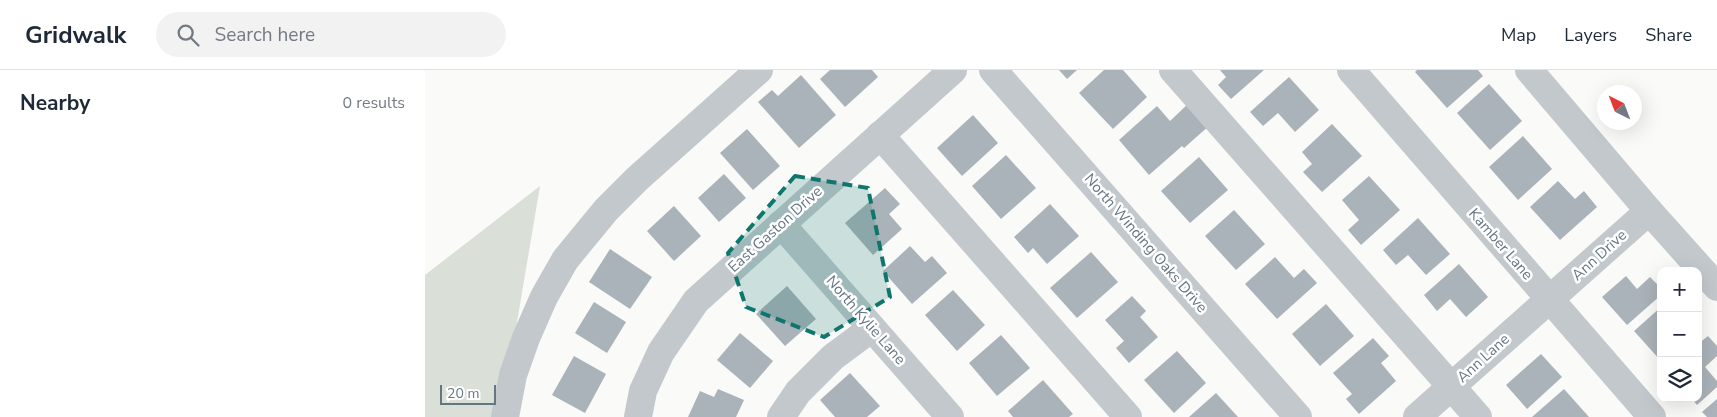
<!DOCTYPE html>
<html lang="en">
<head>
<meta charset="utf-8">
<style>
	:root { --surface:#fff; --page:#f2f2f3; --text:#1f2937; --muted:#747a83; --line:#e0e1e3 }
	body { margin:0; font-family:"Nunito Sans",sans-serif; background:var(--page); color:var(--text) }
	.controls { position:absolute; right:15px; bottom:15px; display:grid; overflow:hidden; border-radius:10px; box-shadow:0 5px 20px #0002 }
	.controls button { width:45px; height:45px; display:grid; place-items:center; padding:0; border:0; border-bottom:1px solid var(--line); background:var(--surface); color:var(--text); font:25px sans-serif }
	.compass { position:absolute; left:1172px; top:15px; width:45px; height:45px; border-radius:50%; background:var(--surface); box-shadow:0 5px 20px #0002; rotate:318deg }
	.scale { position:absolute; left:15px; bottom:12px; width:56px; box-sizing:border-box; padding-left:5px; border:2px solid #657683; border-top:0; font-size:14px; line-height:18px; white-space:nowrap; color:#657683; -webkit-text-stroke:4px #fff; paint-order:stroke }
	.list { margin:0; padding:0; list-style:none }
	h2 { display:flex; justify-content:space-between; align-items:center; height:65px; margin:0; padding:0 20px; font-size:21px }
	h2 small { font-size:16px; font-weight:400; color:var(--muted) }
	.icon { flex:none; width:28px; height:28px; fill:none; stroke:currentColor; stroke-width:2; stroke-linecap:round; stroke-linejoin:round }
	.map { position:relative; flex:none; width:1292px; height:347px; overflow:hidden }
	header { display:flex; align-items:center; gap:30px; box-sizing:border-box; height:70px; padding:0 25px; background:var(--surface); border-bottom:1px solid var(--line) }
	header strong { font-size:24px }
	nav { display:flex; gap:28px; margin-inline-start:auto; font-size:18px }
	.search { width:350px; height:45px; background:var(--page); display:flex; align-items:center; gap:12px; box-sizing:border-box; padding:0 18px; border-radius:28px; color:var(--muted); font-size:19px }
	main { display:flex }
	aside { flex:1; background:var(--surface) }
	.map>svg:first-child { display:block }
	.green { fill:#dadfd7 }
	.building { fill:#aab3b9 }
	.lines { fill:none; stroke-linecap:round; stroke-linejoin:round }
	.minor { stroke:#c3c8cc; stroke-width:28 }
	.marked { fill:#0f766e; fill-opacity:0.2; stroke:#0f766e; stroke-width:4; stroke-dasharray:10 6; stroke-linejoin:round }
	.labels { text-anchor:middle; stroke-width:5; stroke-linejoin:round; paint-order:stroke }
	.street-label { font-size:15px; fill:#657683; stroke:#fff }
</style>
</head>
<body>
<header>
<strong>Gridwalk</strong>
<div class="search"><svg class="icon" aria-label="search" viewBox="0 0 24 24"><circle cx="10" cy="10" r="6"/><path d="M15 15l6 6"/></svg>Search here</div>
<nav><a>Map</a><a>Layers</a><a>Share</a></nav>
</header>
<main>
<aside>
<h2>Nearby<small>0 results</small></h2>
<ul class="list">
</ul>
</aside>
<div class="map">
<svg width="1292" height="347" viewBox="0 0 1292 347">
	<rect width="100%" height="100%" fill="#fafaf8"/>
	<!-- green -->
	<path class="green" d="M115 116 76 347H0V205Z"/>
	<!-- building -->
	<g class="building">
		<path d="M405 0H447L453 7 420 37 395 9Z"/>
		<path d="M634 0H652L642 9Z"/>
		<path d="M679 0H698L722 27 688 59 654 23Z"/>
		<path d="M795 0H839L806 29 793 15 801 7Z"/>
		<path d="M992 0H1053L1058 6 1022 38 990 2Z"/>
		<path d="M376 5 411 45 374 78 333 32 347 20 353 26Z"/>
		<path d="M864 7 894 40 870 62 853 43 838 56 825 42Z"/>
		<path d="M1064 14 1097 51 1065 80 1032 43Z"/>
		<path d="M765 32 785 55 759 78 757 76 724 105 694 70 732 36 745 51Z"/>
		<path d="M548 45 573 73 537 106 512 78Z"/>
		<path d="M907 54 937 86 897 122 878 102 887 94 877 82Z"/>
		<path d="M322 59 355 96 328 120 295 83Z"/>
		<path d="M1098 66 1127 99 1093 130 1064 97Z"/>
		<path d="M581 85 611 118 576 149 547 116Z"/>
		<path d="M774 87 803 120 765 153 736 121Z"/>
		<path d="M299 104 321 128 294 152 273 128Z"/>
		<path d="M944 106 975 140 936 175 923 160 934 150 917 130Z"/>
		<path d="M1133 111 1150 129 1159 121 1172 137 1135 170 1105 137Z"/>
		<path d="M460 118 475 134 464 144 477 159 448 185 420 153Z"/>
		<path d="M625 134 654 166 622 194 608 178 603 183 589 167Z"/>
		<path d="M249 136 276 166 249 191 222 161Z"/>
		<path d="M809 140 840 174 811 200 780 166Z"/>
		<path d="M993 148 1025 184 1001 205 983 185 971 195 958 180Z"/>
		<path d="M485 176 500 192 507 186 522 203 487 234 458 201Z"/>
		<path d="M185 179 227 207 205 239 164 212Z"/>
		<path d="M666 182 693 212 652 248 625 218Z"/>
		<path d="M850 187 869 208 879 199 892 213 852 249 820 214Z"/>
		<path d="M1034 194 1063 227 1041 247 1025 229 1012 241 999 225Z"/>
		<path d="M1201 206 1212 219 1225 207 1236 218V225L1202 255 1177 227Z"/>
		<path d="M362 216 391 249 360 276 331 244Z"/>
		<path d="M528 220 560 255 532 281 500 245Z"/>
		<path d="M707 226 721 241 715 247 733 267 704 293 691 278 699 271 680 250Z"/>
		<path d="M169 232 201 252 182 283 150 263Z"/>
		<path d="M901 234 929 266 895 296 867 264Z"/>
		<path d="M1236 237V291L1209 261Z"/>
		<path d="M315 263 348 291 325 318 292 290Z"/>
		<path d="M576 265 605 298 572 326 544 293Z"/>
		<path d="M1283 266 1292 276V286L1280 297 1292 311V317L1272 335 1266 328H1273V274Z"/>
		<path d="M948 268 964 286 956 293 971 311 934 344 921 329 927 324 908 303Z"/>
		<path d="M752 281 781 313 749 343 719 310Z"/>
		<path d="M1116 284 1137 307 1102 339 1081 315Z"/>
		<path d="M149 286 181 304 160 343 127 325Z"/>
		<path d="M425 303 455 336 442 347H410L395 330Z"/>
		<path d="M618 310 648 344 644 347H588L583 341Z"/>
		<path d="M293 319 319 330 311 347H263L275 321 289 327Z"/>
		<path d="M1139 319 1164 347H1107Z"/>
		<path d="M791 323 813 347H764Z"/>
		<path d="M1292 329V347H1282L1277 342Z"/>
	</g>
	<g class="lines">
		<!-- minor -->
		<g class="minor">
			<path d="M568 0 873 347"/>
			<path d="M748 0 1053 347"/>
			<path d="M926 0 1227 347"/>
			<path d="M1104 0 1224 141 1292 217"/>
			<path d="M455 65 703 347"/>
			<path d="M356 154 525 347"/>
			<path d="M80 347 88 305 101 268 119 227 140 190 181 140 212 109 334 0"/>
			<path d="M213 347 218 321 236 282 271 231 528 0"/>
			<path d="M356 347 373 322 408 287 447 258"/>
			<path d="M992 347 1224 141"/>
		</g>
	</g>
	<!-- marked area -->
	<path class="marked" d="M370 106 443 118 465 227 399 267 321 237 303 183Z"/>
	<g class="labels">
		<!-- street labels -->
		<g class="street-label">
			<text transform="translate(350 159) rotate(-42)" y="5">East Gaston Drive</text>
			<text transform="translate(721 173) rotate(49)" y="5">North Winding Oaks Drive</text>
			<text transform="translate(1076 174) rotate(49)" y="5">Kamber Lane</text>
			<text transform="translate(1174 185) rotate(-42)" y="5">Ann Drive</text>
			<text transform="translate(441 250) rotate(49)" y="5">North Kylie Lane</text>
			<text transform="translate(1058 288) rotate(-42)" y="5">Ann Lane</text>
		</g>
	</g>
</svg>
<div class="controls">
<button>+</button>
<button>−</button>
<button><svg class="icon" aria-label="layers" viewBox="0 0 24 24"><path d="M12 4l9 5-9 5-9-5zM3 14l9 5 9-5"/></svg></button>
</div>
<svg class="compass" viewBox="-18 -18 36 36"><path d="M0-13l5 13h-10z" fill="#e53935"/><path d="M0 13l5-13h-10z" fill="#747a83"/></svg>
<div class="scale">20 m</div>
</div>
</main>
</body>
</html>
